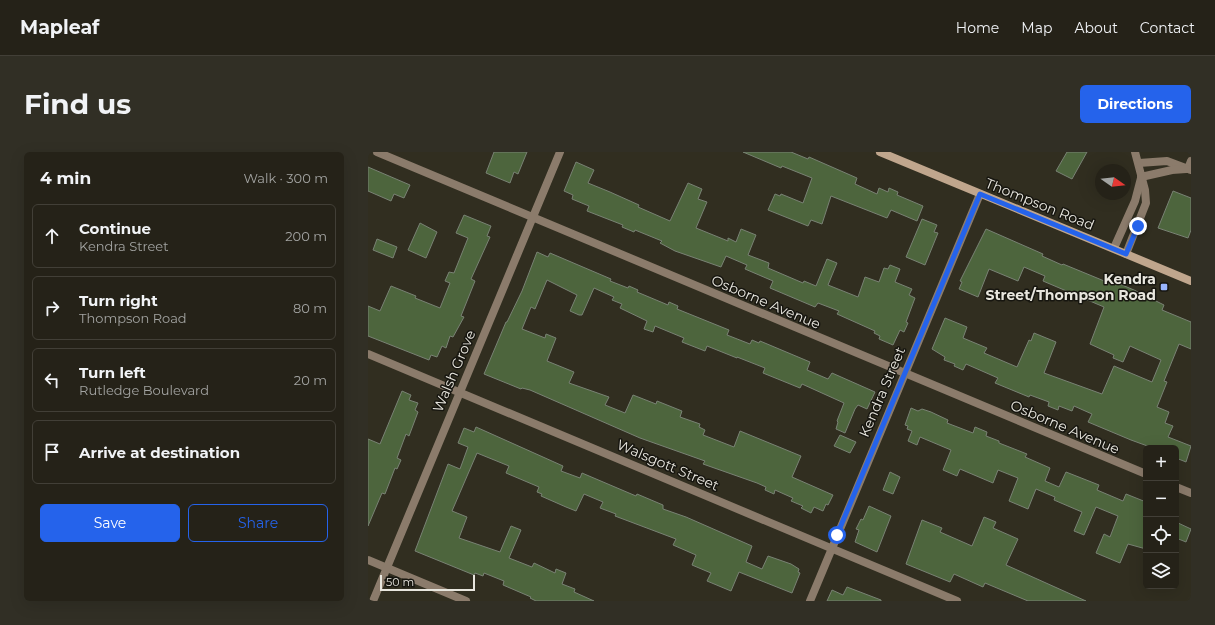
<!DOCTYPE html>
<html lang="en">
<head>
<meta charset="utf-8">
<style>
	:root { --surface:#252218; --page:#312f25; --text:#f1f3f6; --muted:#a3a4a2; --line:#423f37; --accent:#2563eb }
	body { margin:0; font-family:Montserrat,sans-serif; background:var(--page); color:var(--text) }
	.controls { position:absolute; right:12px; bottom:12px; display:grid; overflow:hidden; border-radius:6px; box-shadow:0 4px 16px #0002 }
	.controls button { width:36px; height:36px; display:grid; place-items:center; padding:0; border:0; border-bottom:1px solid var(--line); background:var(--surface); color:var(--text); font:20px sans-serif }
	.compass { position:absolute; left:727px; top:12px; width:36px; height:36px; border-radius:50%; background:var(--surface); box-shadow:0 4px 16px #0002; rotate:104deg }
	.scale { position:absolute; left:12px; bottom:10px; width:95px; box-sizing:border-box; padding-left:4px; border:2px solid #e8e6de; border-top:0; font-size:11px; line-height:14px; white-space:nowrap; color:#e8e6de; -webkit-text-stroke:3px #171610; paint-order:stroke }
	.stop { position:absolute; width:12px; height:12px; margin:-9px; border:3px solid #2563eb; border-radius:50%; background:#fff }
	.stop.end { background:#2563eb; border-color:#fff; box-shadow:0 1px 4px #0008 }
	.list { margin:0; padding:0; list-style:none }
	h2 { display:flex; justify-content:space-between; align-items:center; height:52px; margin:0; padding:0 16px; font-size:17px }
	h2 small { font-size:13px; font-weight:400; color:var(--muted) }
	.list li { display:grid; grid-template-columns:26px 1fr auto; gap:12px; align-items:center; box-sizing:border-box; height:64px; margin:0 8px 8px; padding:0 8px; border:1px solid var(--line); border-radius:6px }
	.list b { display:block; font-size:15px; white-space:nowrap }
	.list p { margin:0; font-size:13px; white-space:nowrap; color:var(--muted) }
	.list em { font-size:13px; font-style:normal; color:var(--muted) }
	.actions { display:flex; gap:8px; padding:12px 16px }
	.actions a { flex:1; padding:9px 0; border:1px solid var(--accent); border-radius:6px; text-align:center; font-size:14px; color:var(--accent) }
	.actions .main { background:var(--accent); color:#fff }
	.icon { flex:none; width:22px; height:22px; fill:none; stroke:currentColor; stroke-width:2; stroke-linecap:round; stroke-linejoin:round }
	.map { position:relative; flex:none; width:823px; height:449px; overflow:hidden; border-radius:6px }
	header { display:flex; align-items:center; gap:24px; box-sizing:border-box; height:56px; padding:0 20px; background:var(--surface); border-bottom:1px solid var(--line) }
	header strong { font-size:19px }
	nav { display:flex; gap:22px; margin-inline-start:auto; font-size:14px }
	.intro { display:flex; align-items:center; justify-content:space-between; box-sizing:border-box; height:96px; padding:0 24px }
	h1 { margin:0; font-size:28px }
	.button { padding:10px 18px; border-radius:6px; background:var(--accent); color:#fff; font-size:14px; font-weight:700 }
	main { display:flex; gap:24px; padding:0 24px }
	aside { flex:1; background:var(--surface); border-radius:6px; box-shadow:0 4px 16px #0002 }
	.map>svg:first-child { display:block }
	.building { fill:#4d653d; stroke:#798274 }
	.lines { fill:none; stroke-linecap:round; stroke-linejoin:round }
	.street { stroke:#8b7b6b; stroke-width:8 }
	.secondary { stroke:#c0a68d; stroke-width:8 }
	.route { stroke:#2563eb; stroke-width:5 }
	.poi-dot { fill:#99b5fd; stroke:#171610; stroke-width:1.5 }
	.labels { text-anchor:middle; stroke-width:3; stroke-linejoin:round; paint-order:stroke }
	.street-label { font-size:14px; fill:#e8e6de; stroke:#171610 }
	.poi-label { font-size:14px; font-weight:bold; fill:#e8e6de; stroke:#171610; text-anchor:end }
</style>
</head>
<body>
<header>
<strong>Mapleaf</strong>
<nav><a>Home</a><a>Map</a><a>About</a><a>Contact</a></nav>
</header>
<div class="intro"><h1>Find us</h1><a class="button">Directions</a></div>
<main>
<aside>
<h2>4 min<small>Walk · 300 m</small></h2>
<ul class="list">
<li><svg class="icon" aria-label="ahead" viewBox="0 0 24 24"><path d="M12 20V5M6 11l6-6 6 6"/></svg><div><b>Continue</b><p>Kendra Street</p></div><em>200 m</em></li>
<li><svg class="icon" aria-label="right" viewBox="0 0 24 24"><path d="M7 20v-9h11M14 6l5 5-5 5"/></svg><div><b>Turn right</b><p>Thompson Road</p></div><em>80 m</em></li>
<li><svg class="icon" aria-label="left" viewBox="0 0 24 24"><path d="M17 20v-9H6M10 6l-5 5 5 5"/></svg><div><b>Turn left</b><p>Rutledge Boulevard</p></div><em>20 m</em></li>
<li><svg class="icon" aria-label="arrive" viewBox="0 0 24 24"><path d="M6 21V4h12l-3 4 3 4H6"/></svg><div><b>Arrive at destination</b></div></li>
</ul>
<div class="actions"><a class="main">Save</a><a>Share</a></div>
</aside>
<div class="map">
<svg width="823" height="449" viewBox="0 0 823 449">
	<rect width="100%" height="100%" fill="#312e20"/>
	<!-- building -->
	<g class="building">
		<path d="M126 0H159L150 22 146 20 142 31 118 21Z"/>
		<path d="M375 0H423L440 7 441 5 489 26 487 32 509 42 511 36 520 40 521 36 530 40 529 43 555 54 549 69 523 58 519 66 463 44 454 72 443 68 440 74 400 58 407 42 412 44 413 42 435 51 444 26 414 14 413 16Z"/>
		<path d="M699 0H719L704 27 688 19Z"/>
		<path d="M208 10 226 18 220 31 242 40 271 53 270 55 302 69 320 31 334 37 330 47 339 50 328 76 360 89V86L368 90 373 77 388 83 380 103 401 111 400 116 435 131 436 129 448 134 459 107 469 111 460 133 490 145 497 125 511 130 516 116 520 117 522 113 532 117 527 130 544 137 541 143 547 146 538 170 540 171 536 180 532 178 525 193 511 187 512 184 506 181 507 179 469 162 471 159 450 151 447 155 402 136 405 129 377 117 379 113 358 104 353 115 307 99 292 91 294 89 267 78 266 80 254 75 255 73 219 59 221 54 204 47 205 43 196 39Z"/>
		<path d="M0 15 42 33 36 46 26 42 23 49 0 39Z"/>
		<path d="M805 39 823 46V78L820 86 790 76Z"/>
		<path d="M96 63 123 74 119 84 122 85 103 127 107 129 93 164 96 165 85 185 82 184 78 196 74 194 69 205 63 203 61 208 0 184V154L12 159 23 134 48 144 47 146 72 156 82 131 77 129 81 120 86 121 100 86 88 81Z"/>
		<path d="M554 67 569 73 566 80 570 81 557 113 538 105Z"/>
		<path d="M52 71 69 80 58 106 40 98Z"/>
		<path d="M618 77 675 102 674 104 694 113 695 112 746 133 747 130 766 138 796 153 794 158 823 170V197L811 192 796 229 799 230 789 255 801 260 797 271 805 274 800 285 823 294 818 310 808 306V296H785L763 288 720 270 724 262 706 254 704 259 691 254 690 258 680 254 681 250 662 243 661 245 627 231 630 226 598 212 595 218 586 214 587 212 576 208 577 205 564 197 577 166 599 175 595 186 619 196 616 201 649 215 661 188 663 189 666 181 688 190 676 221 734 242 746 214 784 230 793 208 762 194 755 210 745 206 746 203 722 192 736 155 675 129 677 124 656 115 650 129 621 117 610 145 591 137 594 130 592 129Z"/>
		<path d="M9 87 29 95 25 106 5 98Z"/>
		<path d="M169 100 180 105 182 101 243 127 242 129 260 136 261 134 270 138 269 140 300 153 301 150 310 154 309 157 361 178 359 183 382 192 384 188 391 191 392 189 442 210 439 218 460 227 464 221 507 240 499 257 490 253 487 257 477 281 468 277 470 270 469 269 476 251 434 232 432 236 395 221 397 216 369 205V206L339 194 337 199 314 190 316 186 287 174 285 180 276 177 279 169 252 156 254 152 244 148 246 145 226 136 214 163H211L202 159 209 143 179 128 167 157 163 155 154 177 177 186 178 182 188 186 179 209 206 220 201 231 241 245 237 253 257 261 265 243 288 252 289 249 314 259 312 265 332 272 331 275 337 278 335 283 366 295 372 279 433 304 424 325 465 343 460 353 458 352 455 359 446 355 443 361 433 356 435 354 423 349 425 346 407 338 406 342 397 338 398 335 389 331 335 312 337 309 272 286 162 238 154 236 153 237 116 222 138 170H139L154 139Z"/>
		<path d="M34 239 43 243 41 248 50 251 47 258 50 260 41 284 38 282 29 306 33 308 29 317 27 316 17 342 14 341 0 374V287L12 292Z"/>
		<path d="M543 256 550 259 554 257 563 260 580 268 579 271 605 281 607 275 619 280 618 284 631 289V291L659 302 657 305 682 316 677 329 691 335 698 320 731 333 729 338 755 349 758 342 778 350V397L760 392 752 411 728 401 736 382 742 385 750 364 728 355 716 383 706 379 714 360 686 348 687 345 668 337 660 357 641 349 650 326 630 318 625 331 592 317 589 324 575 318 583 298 552 285 549 293 540 289 544 279 539 277 540 274 537 273Z"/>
		<path d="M108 275 195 314 193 319 212 326 214 321 268 344 269 342 295 353V357L318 365 384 394 378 410 394 417 400 404 423 412 431 417 430 420 432 421 424 441 371 420 363 439 339 429 343 421 324 413 328 403 305 393 308 387 247 364 248 362 232 356 235 350 216 342 208 359 198 355 173 344 174 342 169 340 171 335 138 321 141 314 109 301 84 359 99 365 91 386 132 400 143 374 153 378 141 406 164 415 166 411 187 421 188 417 198 421 194 432 207 437 206 440 226 449H168L162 446 163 445 135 433 136 429 116 421 115 424 107 421 106 423 47 399 80 312 92 317 100 295 90 291 96 276 106 280Z"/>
		<path d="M472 283 488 290 482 301 466 294Z"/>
		<path d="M522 320 532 325 525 342 515 338Z"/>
		<path d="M501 354 523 364 509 400 487 390 491 378 488 377 493 367 495 368Z"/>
		<path d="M616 365 628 370 625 376 650 387 638 413 718 449H660L617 431 615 435 586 422 582 430 538 412 554 368 574 376 572 380 604 394Z"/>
		<path d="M808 370 823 377 818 390 808 386Z"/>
		<path d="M479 435 513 448V449H459L464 438 475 443Z"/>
	</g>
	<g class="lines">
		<!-- street -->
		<g class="street">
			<path d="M9 0 778 322"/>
			<path d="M771 11 799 9 823 18"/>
			<path d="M820 17 823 9"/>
			<path d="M773 25 804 18 818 17"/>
			<path d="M746 96 767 49 773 26"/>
			<path d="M758 102 778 51 777 38 767 0"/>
			<path d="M0 202 589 449"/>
			<path d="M808 335 823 341"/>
			<path d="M0 408 98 449"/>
			<path d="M5 449 192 0"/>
			<path d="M442 449 612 42"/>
		</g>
		<!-- secondary -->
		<path class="secondary" d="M512 0 823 129"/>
	</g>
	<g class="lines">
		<!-- route -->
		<path class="route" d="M469 383 612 42 758 102 770 74"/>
	</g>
	<!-- markers -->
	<rect class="poi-dot" x="792" y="131" width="8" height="8" rx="2"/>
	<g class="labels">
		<!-- street labels -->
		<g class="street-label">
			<text transform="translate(672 52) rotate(22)" y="5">Thompson Road</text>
			<text transform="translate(398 150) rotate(23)" y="5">Osborne Avenue</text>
			<text transform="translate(86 219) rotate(-67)" y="5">Walsh Grove</text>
			<text transform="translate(514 240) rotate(-67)" y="5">Kendra Street</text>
			<text transform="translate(697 275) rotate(23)" y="5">Osborne Avenue</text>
			<text transform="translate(300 313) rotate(23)" y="5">Walsgott Street</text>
		</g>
		<!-- poi labels -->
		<g class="poi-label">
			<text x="788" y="132">Kendra<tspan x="788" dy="16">Street/Thompson Road</tspan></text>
		</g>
	</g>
</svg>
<div class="controls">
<button>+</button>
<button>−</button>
<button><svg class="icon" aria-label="locate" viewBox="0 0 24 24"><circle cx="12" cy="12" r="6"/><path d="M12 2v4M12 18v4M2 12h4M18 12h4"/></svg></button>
<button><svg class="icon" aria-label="layers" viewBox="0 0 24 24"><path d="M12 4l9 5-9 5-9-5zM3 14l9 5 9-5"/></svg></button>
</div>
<svg class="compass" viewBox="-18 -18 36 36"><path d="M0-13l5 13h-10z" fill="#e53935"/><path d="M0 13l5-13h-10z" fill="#a3a4a2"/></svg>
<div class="scale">50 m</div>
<div class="stop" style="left:469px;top:383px"></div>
<div class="stop end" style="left:770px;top:74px"></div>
</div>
</main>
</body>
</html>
